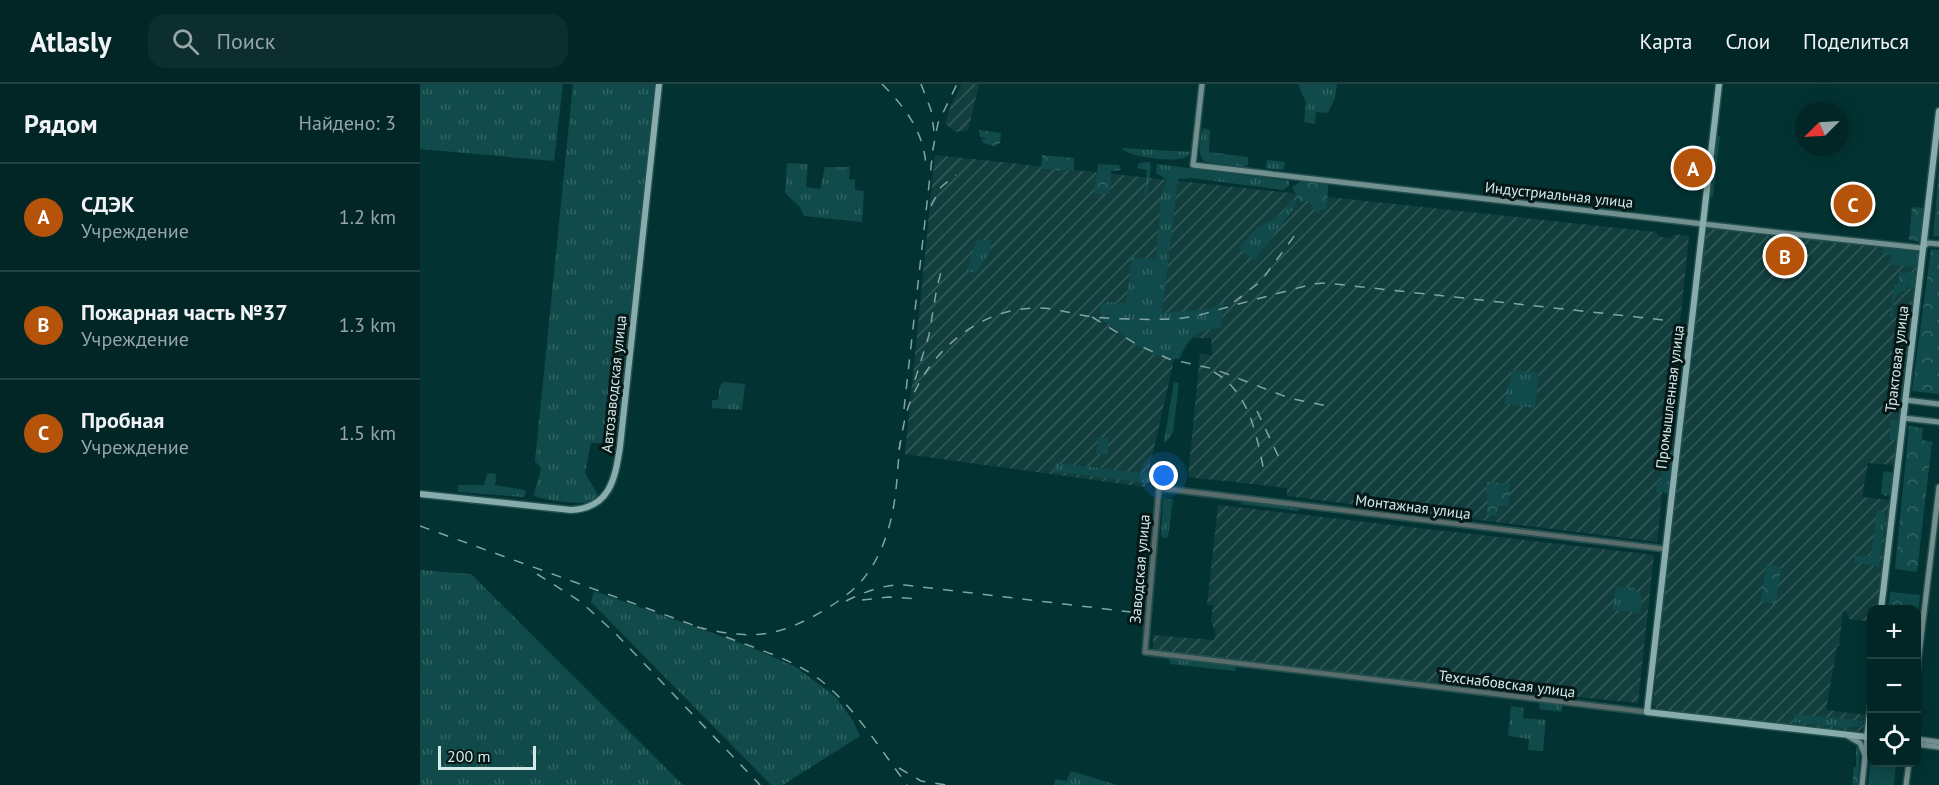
<!DOCTYPE html>
<html lang="ru">
<head>
<meta charset="utf-8">
<style>
	:root { --surface:#022626; --page:#0c2e2e; --text:#f1f3f6; --muted:#96a5a7; --line:#234343; --accent:#b45309 }
	body { margin:0; font-family:"PT Sans",sans-serif; background:var(--page); color:var(--text) }
	.controls { position:absolute; right:18px; bottom:18px; display:grid; overflow:hidden; border-radius:12px; box-shadow:0 3px 15px #0003 }
	.controls button { width:54px; height:54px; display:grid; place-items:center; padding:0; border:0; border-bottom:2px solid var(--line); background:var(--surface); color:var(--text); font:30px sans-serif }
	.compass { position:absolute; left:1375px; top:18px; width:54px; height:54px; border-radius:50%; background:var(--surface); box-shadow:0 3px 15px #0003; rotate:246deg }
	.scale { position:absolute; left:18px; bottom:15px; width:98px; box-sizing:border-box; padding-left:6px; border:3px solid #d3eae9; border-top:0; font-size:16px; line-height:21px; white-space:nowrap; color:#d3eae9; -webkit-text-stroke:4px #061717; paint-order:stroke }
	.you { position:absolute; left:744px; top:392px; width:21px; height:21px; margin:-15px; border:4px solid #fff; border-radius:50%; background:#1a73e8; box-shadow:0 0 0 9px #1a73e833 }
	.badge { display:grid; place-items:center; width:39px; height:39px; border-radius:50%; background:var(--accent); color:#fff; font-size:20px; font-weight:700 }
	.pin { position:absolute; translate:-50% -50%; border:3px solid #fff; box-shadow:0 2px 6px #0006 }
	.list { margin:0; padding:0; list-style:none }
	h2 { display:flex; justify-content:space-between; align-items:center; height:78px; margin:0; padding:0 24px; font-size:26px }
	h2 small { font-size:20px; font-weight:400; color:var(--muted) }
	.list li { display:grid; grid-template-columns:39px 1fr auto; gap:18px; align-items:center; box-sizing:border-box; height:108px; padding:0 24px; border-top:2px solid var(--line) }
	.list b { display:block; font-size:22px; white-space:nowrap }
	.list p { margin:0; font-size:20px; white-space:nowrap; color:var(--muted) }
	.list em { font-size:20px; font-style:normal; color:var(--muted) }
	.icon { flex:none; width:33px; height:33px; fill:none; stroke:currentColor; stroke-width:2; stroke-linecap:round; stroke-linejoin:round }
	.map { position:relative; flex:none; width:1519px; height:701px; overflow:hidden }
	header { display:flex; align-items:center; gap:36px; box-sizing:border-box; height:84px; padding:0 30px; background:var(--surface); border-bottom:2px solid var(--line) }
	header strong { font-size:28px }
	nav { display:flex; gap:33px; margin-inline-start:auto; font-size:21px }
	.search { width:420px; height:54px; background:var(--page); display:flex; align-items:center; gap:15px; box-sizing:border-box; padding:0 21px; border-radius:18px; color:var(--muted); font-size:22px }
	main { display:flex }
	aside { flex:1; background:var(--surface) }
	.map>svg:first-child { display:block }
	.industrial { fill:url(#industrial-furrows) }
	.grass { fill:url(#grass-tufts) }
	.forest { fill:url(#forest-crowns) }
	.park { fill:#104a4a }
	.lines { fill:none; stroke-linecap:round; stroke-linejoin:round }
	.tertiary-casing { stroke:#23504f; stroke-width:8 }
	.secondary-casing { stroke:#23504f; stroke-width:8 }
	.primary-casing { stroke:#23504f; stroke-width:9 }
	.tertiary { stroke:#5a6c6c; stroke-width:4.5 }
	.secondary { stroke:#739090; stroke-width:5 }
	.primary { stroke:#87acab; stroke-width:6 }
	.rail { stroke:#83a4a3; stroke-width:1.5; stroke-dasharray:10 10; stroke-linecap:butt }
	.labels { text-anchor:middle; stroke-width:6; stroke-linejoin:round; paint-order:stroke }
	.street-label { font-size:15px; fill:#d3eae9; stroke:#061717 }
</style>
</head>
<body>
<header>
<strong>Atlasly</strong>
<div class="search"><svg class="icon" aria-label="search" viewBox="0 0 24 24"><circle cx="10" cy="10" r="6"/><path d="M15 15l6 6"/></svg>Поиск</div>
<nav><a>Карта</a><a>Слои</a><a>Поделиться</a></nav>
</header>
<main>
<aside>
<h2>Рядом<small>Найдено: 3</small></h2>
<ul class="list">
<li><span class="badge">A</span><div><b>СДЭК</b><p>Учреждение</p></div><em>1.2 km</em></li>
<li><span class="badge">B</span><div><b>Пожарная часть №37</b><p>Учреждение</p></div><em>1.3 km</em></li>
<li><span class="badge">C</span><div><b>Пробная</b><p>Учреждение</p></div><em>1.5 km</em></li>
</ul>
</aside>
<div class="map">
<svg width="1519" height="701" viewBox="0 0 1519 701">
	<defs>
		<pattern id="industrial-furrows" width="10" height="10" patternUnits="userSpaceOnUse" patternTransform="scale(1.5)"><rect width="10" height="10" fill="#123e3e"/><path d="M-1 1l2-2M0 10L10 0M9 11l2-2" fill="none" stroke="#345a5a"/></pattern>
		<pattern id="grass-tufts" width="24" height="20" patternUnits="userSpaceOnUse" patternTransform="scale(1.5)"><rect width="24" height="20" fill="#104a4a"/><path d="M3 7l-1-3M5 7V3M7 7l1-3M15 17l-1-3M17 17v-4M19 17l1-3" fill="none" stroke="#326464"/></pattern>
		<pattern id="forest-crowns" width="20" height="18" patternUnits="userSpaceOnUse" patternTransform="scale(1.5)"><rect width="20" height="18" fill="#104a4a"/><path d="M2 6a3 3 0 1 1 6 0M12 15a3 3 0 1 1 6 0" fill="none" stroke="#326464"/></pattern>
	</defs>
	<rect width="100%" height="100%" fill="#023332"/>
	<!-- industrial -->
	<g class="industrial">
		<path d="M542 0H559L548 46 536 48 525 40 531 21Z"/>
		<path d="M515 71 1236 148 1239 153 1251 154 1255 150 1269 152 1237 458 867 412V404L768 393 780 270 792 271 791 254H759L725 403 485 370Z"/>
		<path d="M1290 143 1495 166 1500 171 1475 381 1448 379 1442 413 1471 416 1458 525 1452 526 1451 538 1429 535 1426 527H1423L1419 562H1417L1406 626 1446 631 1444 643 1438 648 1247 629 1238 626 1233 621 1260 352 1285 145Z"/>
		<path d="M798 421 1234 471 1218 619 733 570V551L794 556 796 551 791 537 793 521H787Z"/>
	</g>
	<!-- grass -->
	<g class="grass">
		<path d="M0 0H143L134 77 0 65Z"/>
		<path d="M153 0H237L196 359H171L165 389 177 409 178 413C175 415 172 417 169 418 159 421 124 416 114 412 115 401 120 394 121 384L115 377Z"/>
		<path d="M878 0H917L915 14 908 29 896 28 895 40 884 38 886 19Z"/>
		<path d="M783 44 790 46 789 68 828 73V81L824 83 786 78 783 76C776 66 781 55 783 44Z"/>
		<path d="M1297 52H1300L1293 113H1290Z"/>
		<path d="M701 64 772 68C768 72 765 75 759 75 747 77 709 73 701 64Z"/>
		<path d="M847 76 865 78 864 86 846 84Z"/>
		<path d="M730 78 731 82 727 111 724 110 727 86 717 84 719 79Z"/>
		<path d="M367 79 388 80 386 103 400 105 405 83H430L429 95 435 96V106L444 107 442 138 384 132 380 123 365 109Z"/>
		<path d="M737 80 869 97V102L863 106 771 94 758 95 742 229 790 225 803 218 801 244C775 246 770 253 759 275 729 277 702 249 679 233L697 232 680 230 682 218 706 219 712 174 736 175 741 111 747 96 736 89Z"/>
		<path d="M872 115 877 120 834 177 819 164 837 144 862 129Z"/>
		<path d="M556 156H571L570 168 556 189 547 187Z"/>
		<path d="M1463 163 1495 167 1499 170 1497 183 1470 181 1471 171H1463Z"/>
		<path d="M1474 200 1487 201 1486 207H1481L1475 214 1473 233H1470Z"/>
		<path d="M1092 286 1119 289 1115 324 1084 320Z"/>
		<path d="M304 298 325 300 322 326 292 324V316H298L300 302Z"/>
		<path d="M754 298 759 299 753 348 746 358H744Z"/>
		<path d="M1470 335 1481 338 1478 356H1470Z"/>
		<path d="M678 353 689 354 687 371 676 370Z"/>
		<path d="M635 379 731 390 730 399 634 388Z"/>
		<path d="M1465 387 1474 389 1472 410 1465 412 1461 409 1463 389Z"/>
		<path d="M67 389 76 390 75 401 105 406 106 410 103 413 38 408V401H64Z"/>
		<path d="M743 415H753L748 453 743 454 741 451Z"/>
		<path d="M827 417 880 424 879 427 819 420Z"/>
		<path d="M1457 425 1464 429 1465 435 1459 483 1435 478 1434 472H1451Z"/>
		<path d="M0 486 51 490 263 701H0Z"/>
		<path d="M1196 503 1215 504 1222 513 1220 529 1192 526Z"/>
		<path d="M174 507 323 560 376 583 416 613 433 637 440 652 363 701H351L171 518Z"/>
		<path d="M749 574 817 581 815 587 750 580Z"/>
		<path d="M1120 617 1142 620 1141 628 1119 625Z"/>
		<path d="M1091 622 1104 624 1103 634 1126 636 1123 667 1108 666 1109 655 1088 652Z"/>
		<path d="M1374 630 1443 637 1442 642 1423 644 1373 638Z"/>
		<path d="M651 687 697 701H634L635 695 646 697Z"/>
	</g>
	<!-- forest -->
	<g class="forest">
		<path d="M559 46 581 49 580 59 574 62 563 59 561 55H568L560 53Z"/>
		<path d="M622 71 654 74V87L621 85Z"/>
		<path d="M678 80 699 81 701 86 691 87 690 110H674Z"/>
		<path d="M1519 86V153L1513 152Z"/>
		<path d="M883 96 903 98 908 101 907 124 897 128 887 116 880 118 872 103Z"/>
		<path d="M1492 123 1505 124 1502 158 1489 156Z"/>
		<path d="M1511 165 1519 166V310L1492 307Z"/>
		<path d="M1479 188 1496 189 1500 192 1498 204 1490 205 1487 201 1478 200Z"/>
		<path d="M1489 342 1503 344 1502 356 1512 358 1497 488 1475 485Z"/>
		<path d="M1245 356H1253L1248 409 1236 408 1237 397 1241 398Z"/>
		<path d="M1067 398 1090 399 1088 423 1078 421 1076 432 1066 431 1068 420 1066 407Z"/>
		<path d="M1346 481 1361 483 1356 520 1341 517Z"/>
		<path d="M1470 508 1500 511 1497 539 1496 526 1468 525Z"/>
		<path d="M1436 663 1440 665 1438 701H1432L1434 683H1436Z"/>
	</g>
	<!-- park -->
	<path class="park" d="M1451 674 1452 678 1476 679 1474 701H1448Z"/>
	<g class="lines">
		<!-- tertiary casing -->
		<g class="tertiary-casing">
			<path id="tertiary" d="M1227 628 725 568 739 404 1245 465"/>
		</g>
		<!-- secondary casing -->
		<g class="secondary-casing">
			<g id="secondary">
				<path d="M782 0 773 81 1335 146 1502 164 1508 159 1519 160"/>
				<path d="M1485 316 1519 320"/>
				<path d="M1483 334 1519 338"/>
				<path d="M1496 596 1519 403"/>
				<path d="M1428 652 1440 659 1445 671 1452 665"/>
				<path d="M1496 655 1519 658"/>
				<path d="M1496 660 1519 663"/>
				<path d="M1442 701 1447 653H1452"/>
				<path d="M1486 701 1489 678"/>
			</g>
		</g>
		<!-- primary casing -->
		<g class="primary-casing">
			<g id="primary">
				<path d="M1299 0 1227 628 1447 653 1452 612"/>
				<path d="M0 410 151 426C190 424 195 395 200 363L239 0"/>
				<path d="M1461 526 1519 27"/>
			</g>
		</g>
		<!-- tertiary -->
		<use href="#tertiary" class="tertiary"/>
		<!-- secondary -->
		<use href="#secondary" class="secondary"/>
		<!-- primary -->
		<use href="#primary" class="primary"/>
		<!-- rail -->
		<g class="rail">
			<path d="M462 0C485 23 504 48 506 82"/>
			<path d="M501 0 511 26 514 47"/>
			<path d="M511 122 521 103 536 91"/>
			<path d="M814 218 841 197 878 147"/>
			<path d="M672 233 716 260 749 275 794 285 869 314 912 323"/>
			<path d="M794 288C830 309 836 350 844 387"/>
			<path d="M495 296 509 251 517 203 521 188"/>
			<path d="M484 325 513 65 518 39 537 0"/>
			<path d="M837 327 861 378"/>
			<path d="M479 366C482 351 484 335 489 321 509 267 560 223 619 224 638 224 655 231 673 233 698 235 725 236 750 235 770 235 789 228 808 223 836 215 864 208 892 200L906 199 1244 236"/>
			<path d="M0 442 284 545"/>
			<path d="M117 490 161 518 195 549 340 701"/>
			<path d="M442 516 469 513 501 515"/>
			<path d="M426 517C445 508 463 500 485 501L711 528"/>
			<path d="M277 543C302 549 328 554 354 548 379 543 420 519 438 501 451 487 462 467 467 449 477 420 477 388 480 358"/>
			<path d="M306 553C337 565 372 575 399 595 433 621 461 666 487 701"/>
			<path d="M479 684 501 697 526 701"/>
		</g>
	</g>
	<g class="labels">
		<!-- street labels -->
		<g class="street-label">
			<text transform="translate(1139 111) rotate(6)" y="5">Индустриальная улица</text>
			<text transform="translate(1477 275) rotate(-83)" y="5">Трактовая улица</text>
			<text transform="translate(194 300) rotate(-84)" y="5">Автозаводская улица</text>
			<text transform="translate(1250 313) rotate(-83)" y="5">Промышленная улица</text>
			<text transform="translate(993 423) rotate(7)" y="5">Монтажная улица</text>
			<text transform="translate(720 485) rotate(-85)" y="5">Заводская улица</text>
			<text transform="translate(1087 600) rotate(7)" y="5">Техснабовская улица</text>
		</g>
	</g>
</svg>
<div class="controls">
<button>+</button>
<button>−</button>
<button><svg class="icon" aria-label="locate" viewBox="0 0 24 24"><circle cx="12" cy="12" r="6"/><path d="M12 2v4M12 18v4M2 12h4M18 12h4"/></svg></button>
</div>
<svg class="compass" viewBox="-18 -18 36 36"><path d="M0-13l5 13h-10z" fill="#e53935"/><path d="M0 13l5-13h-10z" fill="#96a5a7"/></svg>
<div class="scale">200 m</div>
<div class="you"></div>
<div class="pin badge" style="left:1273px;top:84px">A</div>
<div class="pin badge" style="left:1365px;top:172px">B</div>
<div class="pin badge" style="left:1433px;top:120px">C</div>
</div>
</main>
</body>
</html>
